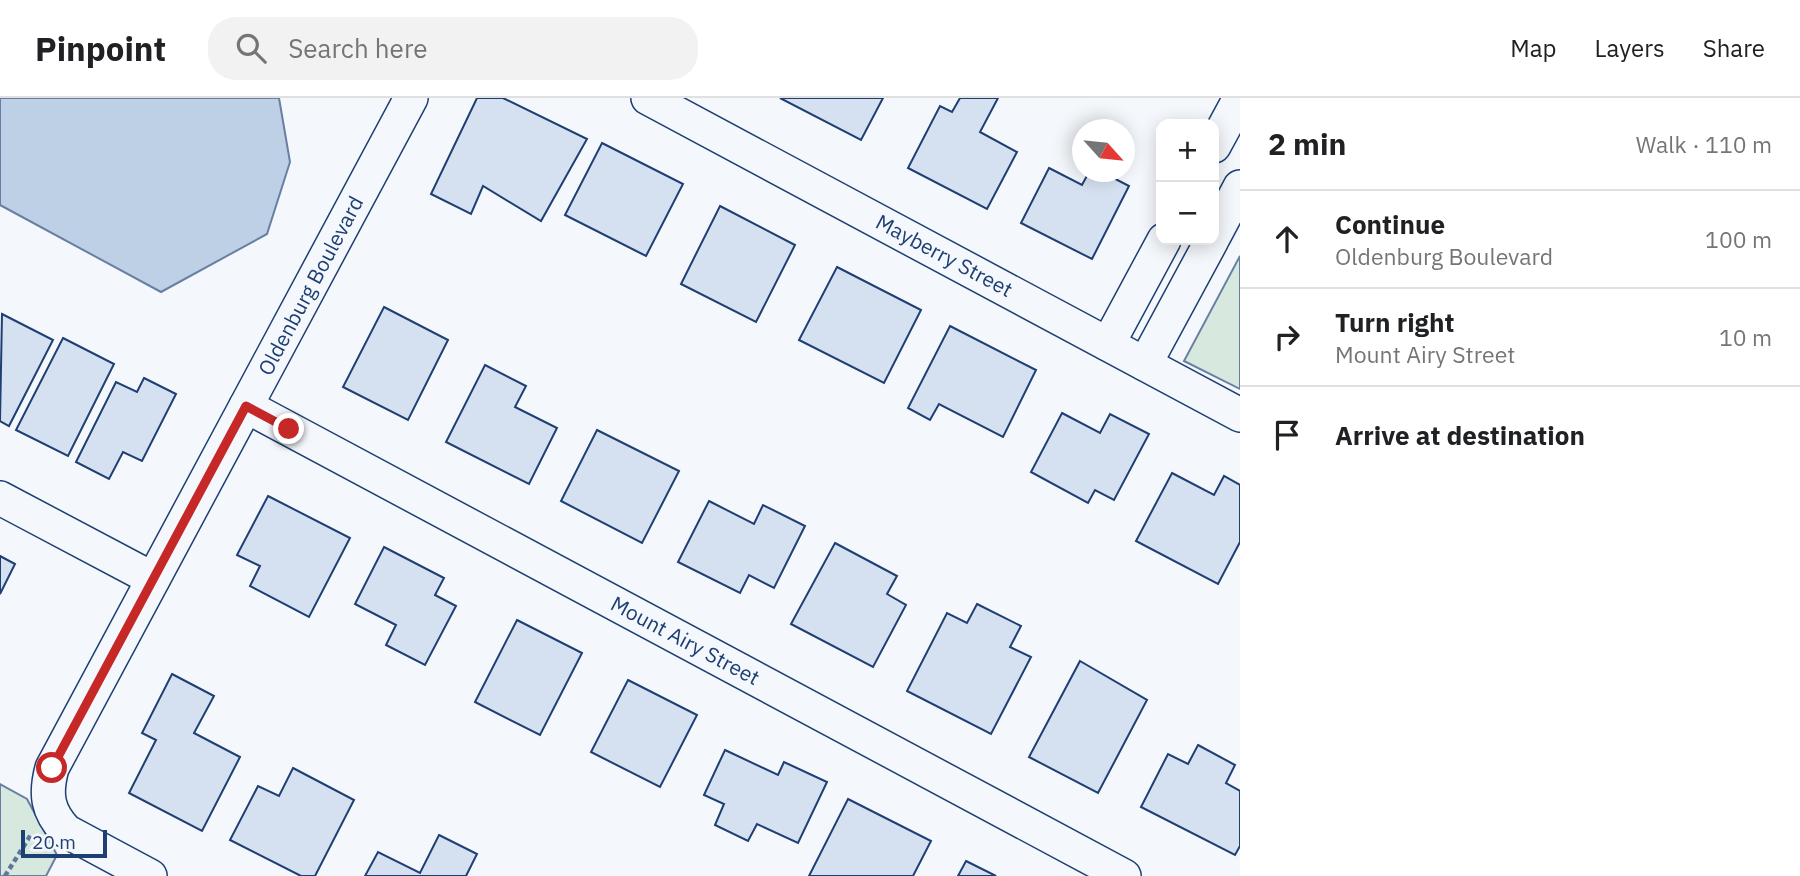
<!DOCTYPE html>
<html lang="en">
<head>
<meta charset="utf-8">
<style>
	:root { --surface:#fff; --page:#f2f2f2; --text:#202124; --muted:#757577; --line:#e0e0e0 }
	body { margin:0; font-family:"IBM Plex Sans",sans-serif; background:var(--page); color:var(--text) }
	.controls { position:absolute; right:21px; top:21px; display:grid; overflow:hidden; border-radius:14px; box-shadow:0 4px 18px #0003 }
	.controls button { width:63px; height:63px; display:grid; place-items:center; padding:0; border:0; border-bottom:2px solid var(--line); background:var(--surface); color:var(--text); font:35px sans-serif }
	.compass { position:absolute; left:1072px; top:21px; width:63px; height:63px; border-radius:50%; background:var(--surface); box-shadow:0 4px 18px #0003; rotate:117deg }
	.scale { position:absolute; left:21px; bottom:18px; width:86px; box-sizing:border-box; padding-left:7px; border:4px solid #1d3f73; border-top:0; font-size:19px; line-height:24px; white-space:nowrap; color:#1d3f73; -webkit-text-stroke:5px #f4f7fb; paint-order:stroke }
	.stop { position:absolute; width:21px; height:21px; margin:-16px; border:5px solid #c62828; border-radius:50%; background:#fff }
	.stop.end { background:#c62828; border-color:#fff; box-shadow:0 2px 7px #0008 }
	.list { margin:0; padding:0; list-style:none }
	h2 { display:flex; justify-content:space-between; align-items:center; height:91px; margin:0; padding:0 28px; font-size:30px }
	h2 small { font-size:23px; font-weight:400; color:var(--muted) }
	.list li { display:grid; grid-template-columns:46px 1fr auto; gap:21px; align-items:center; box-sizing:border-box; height:98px; padding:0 28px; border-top:2px solid var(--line) }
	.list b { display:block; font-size:26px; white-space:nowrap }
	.list p { margin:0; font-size:23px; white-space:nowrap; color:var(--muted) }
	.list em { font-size:23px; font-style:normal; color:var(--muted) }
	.icon { flex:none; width:38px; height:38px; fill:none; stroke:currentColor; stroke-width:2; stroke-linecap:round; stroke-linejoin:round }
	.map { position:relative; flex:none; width:1240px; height:778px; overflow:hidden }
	header { display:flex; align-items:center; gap:42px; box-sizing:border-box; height:98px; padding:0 35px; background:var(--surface); border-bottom:2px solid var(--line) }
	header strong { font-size:33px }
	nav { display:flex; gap:38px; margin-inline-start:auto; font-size:24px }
	.search { width:490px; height:63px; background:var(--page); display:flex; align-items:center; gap:18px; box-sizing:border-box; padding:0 24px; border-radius:28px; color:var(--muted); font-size:26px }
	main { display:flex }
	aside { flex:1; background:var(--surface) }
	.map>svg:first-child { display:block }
	.green { fill:#d7e8df; stroke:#687fa3; stroke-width:2 }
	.water { fill:#bed0e5; stroke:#687fa3; stroke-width:2 }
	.building { fill:#d5e0f0; stroke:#1d3f73; stroke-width:2 }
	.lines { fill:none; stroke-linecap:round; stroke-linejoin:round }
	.minor-casing { stroke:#1d3f73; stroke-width:36 }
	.path { stroke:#5e769c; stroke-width:4.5; stroke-dasharray:5 3.5; stroke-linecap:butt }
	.minor { stroke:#f4f7fb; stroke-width:33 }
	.route { stroke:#c62828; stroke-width:9 }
	.labels { text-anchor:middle; stroke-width:5; stroke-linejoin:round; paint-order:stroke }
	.street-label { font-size:21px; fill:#1d3f73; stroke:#f4f7fb }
</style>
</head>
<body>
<header>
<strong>Pinpoint</strong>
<div class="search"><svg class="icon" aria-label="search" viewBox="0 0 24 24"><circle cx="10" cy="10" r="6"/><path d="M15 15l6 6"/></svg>Search here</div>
<nav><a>Map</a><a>Layers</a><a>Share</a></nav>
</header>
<main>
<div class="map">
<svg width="1240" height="778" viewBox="0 0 1240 778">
	<rect width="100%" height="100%" fill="#f4f7fb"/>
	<!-- green -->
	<g class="green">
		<path d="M1240 158V291L1184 263Z"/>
		<path d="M0 686 27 701 57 757 46 778H0Z"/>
	</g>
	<!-- water -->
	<path class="water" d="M0 0H279L290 64 267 136 161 194 0 107Z"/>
	<!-- building -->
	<g class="building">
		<path d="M477 0H503L587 41 541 123 483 88 471 116 431 96Z"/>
		<path d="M780 0H883L861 42Z"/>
		<path d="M960 0H998L980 34 1017 54 987 111 908 70 940 8 952 14Z"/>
		<path d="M602 45 683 86 646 158 565 117Z"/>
		<path d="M1049 70 1082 87 1089 74H1102L1129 88 1092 161 1021 125Z"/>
		<path d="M720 108 795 147 756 224 681 186Z"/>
		<path d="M837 169 921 212 884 285 799 242Z"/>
		<path d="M384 209 448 242 408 322 343 289Z"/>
		<path d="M2 216 53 242 9 328 0 323Z"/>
		<path d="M950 228 1036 272 1003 339 939 306 930 322 908 310Z"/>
		<path d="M63 240 114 266 68 358 16 332Z"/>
		<path d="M485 267 526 288 515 309 557 330 529 386 446 344Z"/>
		<path d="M144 280 176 296 142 363 123 354 109 381 76 364 116 284 137 294Z"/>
		<path d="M1062 315 1100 335 1110 316 1149 336 1114 402 1095 392 1088 405 1031 374Z"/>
		<path d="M597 332 679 373 642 445 561 403Z"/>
		<path d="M1172 375 1214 397 1224 378 1240 387V444L1218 486 1136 443Z"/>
		<path d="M268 398 350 440 309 519 250 488 260 468 237 457Z"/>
		<path d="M709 403 754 426 763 407 805 428 774 490 749 477 740 495 678 464Z"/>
		<path d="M835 445 897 478 887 496 906 507 873 569 791 526Z"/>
		<path d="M384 449 444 480 435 497 456 508 425 567 386 547 396 527 355 506Z"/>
		<path d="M0 458 15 466 0 496Z"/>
		<path d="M977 506 1021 528 1010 549 1031 559 991 636 907 593 947 515 967 525Z"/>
		<path d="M517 522 582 555 540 637 475 604Z"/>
		<path d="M1080 563 1147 602 1098 695 1029 659Z"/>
		<path d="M172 576 214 598 194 635 240 659 202 733 129 695 156 642 142 635Z"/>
		<path d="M628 582 697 617 660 689 591 654Z"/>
		<path d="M1198 647 1235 667 1226 685 1240 693V748L1235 757 1141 709 1168 656 1188 666Z"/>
		<path d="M725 652 778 677 784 664 827 684 798 745 757 726 748 743 715 727 724 706 704 697Z"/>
		<path d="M293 670 354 702 315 778H301L230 742 258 688 279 698Z"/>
		<path d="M848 701 931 743 913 778H809Z"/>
		<path d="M439 737 477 756 466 778H365L378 754 420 775Z"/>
		<path d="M966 763 996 778H958Z"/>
	</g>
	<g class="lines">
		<!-- minor casing -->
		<g class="minor-casing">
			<g id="minor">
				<path d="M648 0 1240 317"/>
				<path d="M1214 48 1240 0"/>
				<path d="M1214 138 1240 89"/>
				<path d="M1108 246 1164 142"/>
				<path d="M1145 266 1212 142"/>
				<path d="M246 308 1124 778"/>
				<path d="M0 400 153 481"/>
				<path d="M150 778 66 733C47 713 45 696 52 670L411 0"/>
			</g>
		</g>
		<!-- path -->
		<path class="path" d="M5 778 32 735"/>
		<!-- minor -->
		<use href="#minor" class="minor"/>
	</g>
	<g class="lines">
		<!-- route -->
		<path class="route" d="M52 670 246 308 289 331"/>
	</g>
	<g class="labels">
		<!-- street labels -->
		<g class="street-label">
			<text transform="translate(944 158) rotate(28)" y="7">Mayberry Street</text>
			<text transform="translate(311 188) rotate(-62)" y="7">Oldenburg Boulevard</text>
			<text transform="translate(685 543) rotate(28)" y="7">Mount Airy Street</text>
		</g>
	</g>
</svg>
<div class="controls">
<button>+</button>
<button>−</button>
</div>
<svg class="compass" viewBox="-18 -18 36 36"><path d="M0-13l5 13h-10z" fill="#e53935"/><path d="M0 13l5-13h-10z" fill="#757577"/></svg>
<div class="scale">20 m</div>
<div class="stop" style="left:52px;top:670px"></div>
<div class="stop end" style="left:289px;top:331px"></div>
</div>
<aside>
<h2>2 min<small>Walk · 110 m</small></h2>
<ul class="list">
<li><svg class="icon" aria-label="ahead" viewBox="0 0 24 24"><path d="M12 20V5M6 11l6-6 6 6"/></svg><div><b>Continue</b><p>Oldenburg Boulevard</p></div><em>100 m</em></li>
<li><svg class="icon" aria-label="right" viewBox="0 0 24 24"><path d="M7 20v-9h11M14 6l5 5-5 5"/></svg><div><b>Turn right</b><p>Mount Airy Street</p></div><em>10 m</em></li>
<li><svg class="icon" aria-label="arrive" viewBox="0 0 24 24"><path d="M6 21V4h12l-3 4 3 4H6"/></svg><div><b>Arrive at destination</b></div></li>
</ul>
</aside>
</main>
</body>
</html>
